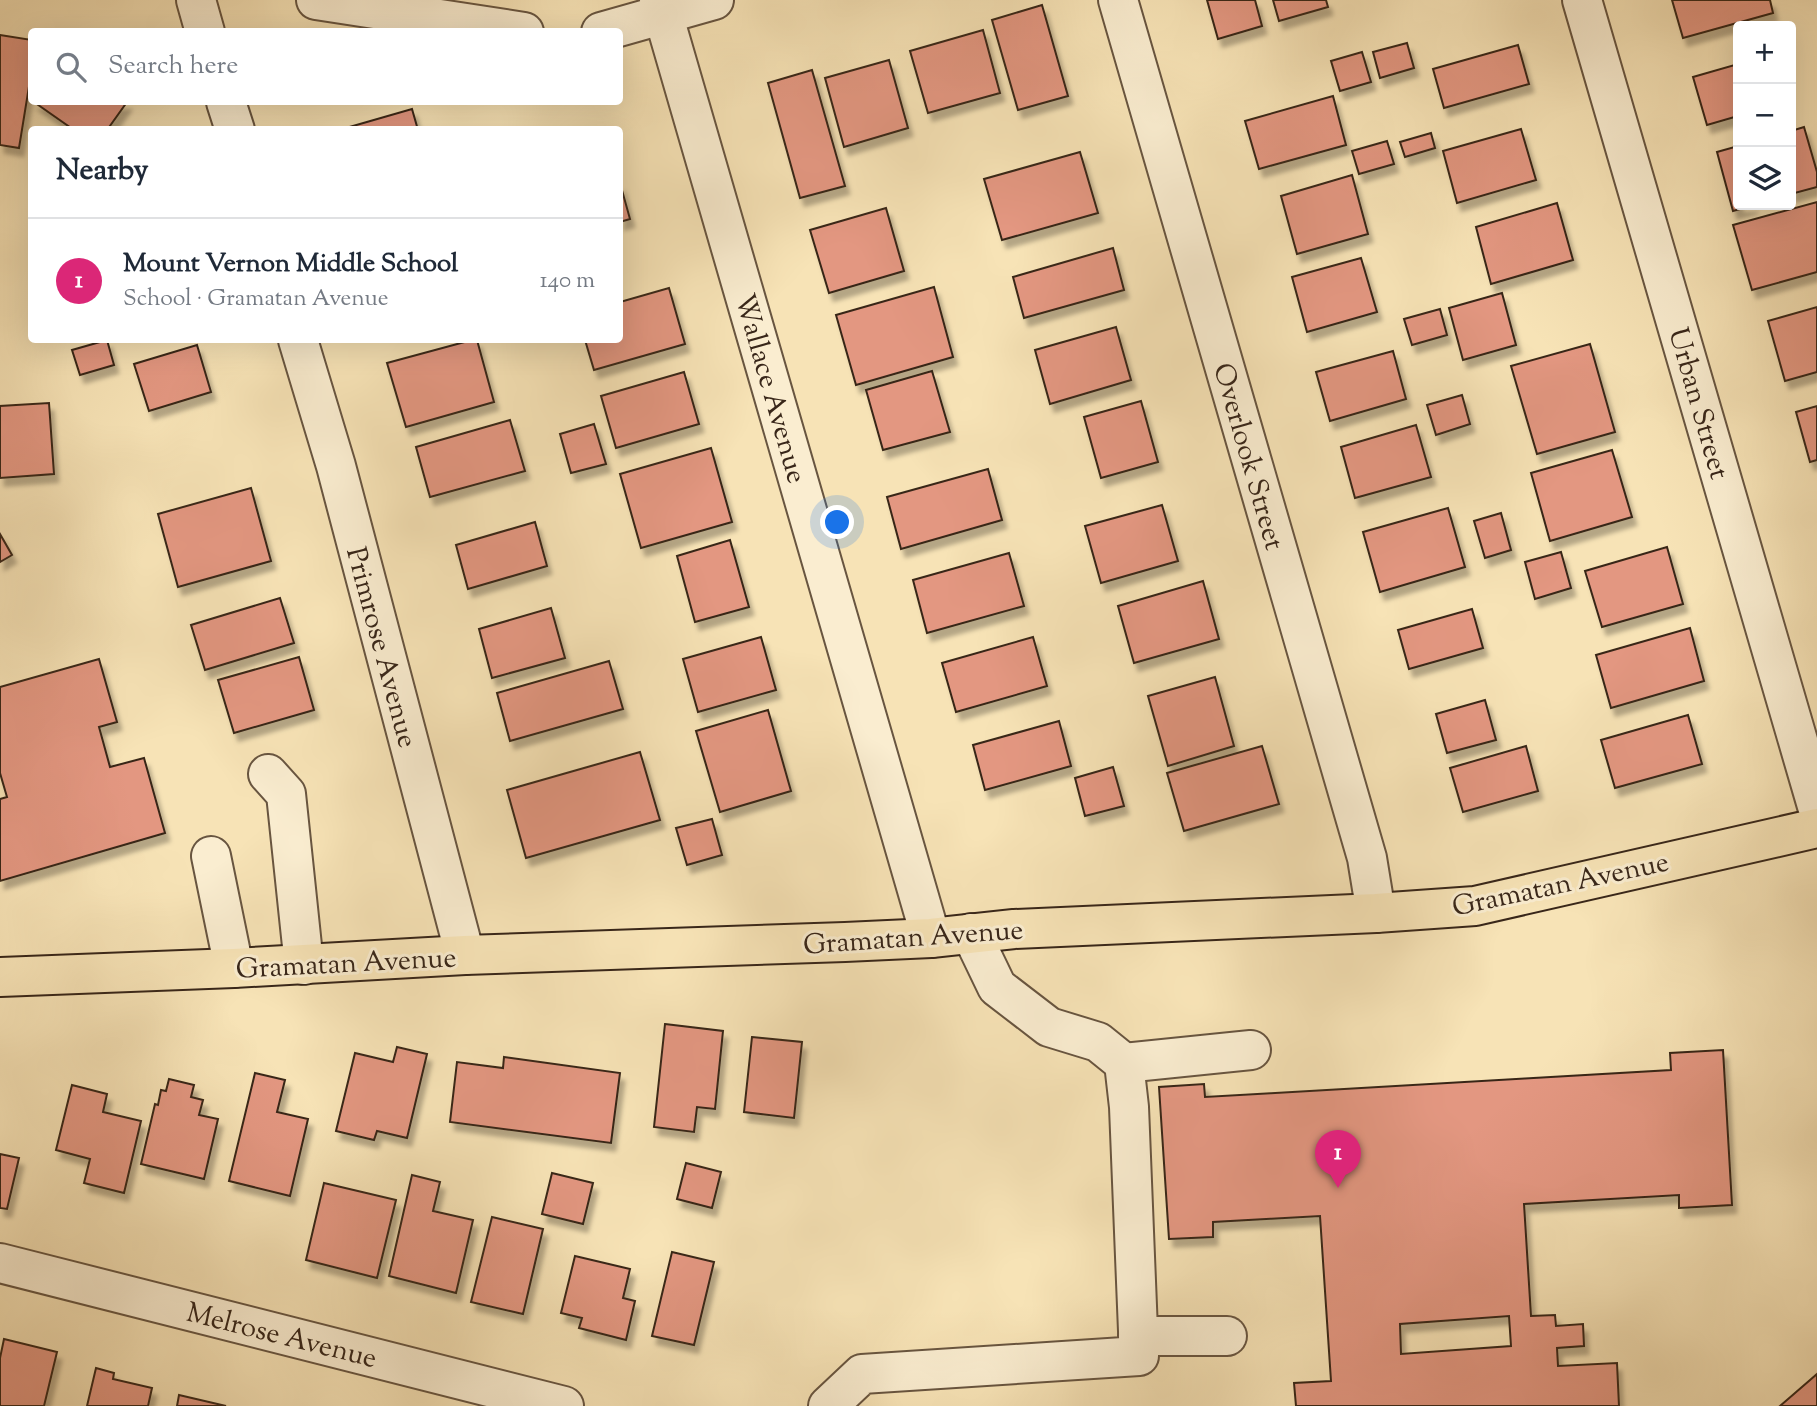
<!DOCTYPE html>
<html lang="en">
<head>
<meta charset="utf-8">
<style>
	:root { --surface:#fff; --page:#f2f2f3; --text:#1f2937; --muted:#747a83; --line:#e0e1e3; --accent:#db2777 }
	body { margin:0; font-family:"Sorts Mill Goudy",serif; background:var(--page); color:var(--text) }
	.controls { position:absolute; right:21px; top:21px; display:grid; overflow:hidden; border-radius:7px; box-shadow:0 7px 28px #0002 }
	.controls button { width:63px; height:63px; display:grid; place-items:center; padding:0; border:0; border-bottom:2px solid var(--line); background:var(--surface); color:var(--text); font:35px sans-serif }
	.you { position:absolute; left:838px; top:523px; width:24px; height:24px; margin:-18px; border:5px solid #fff; border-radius:50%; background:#1a73e8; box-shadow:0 0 0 10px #1a73e833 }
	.badge { display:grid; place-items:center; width:46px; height:46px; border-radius:50%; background:var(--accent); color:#fff; font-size:23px; font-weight:700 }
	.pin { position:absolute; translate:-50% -58px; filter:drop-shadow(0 2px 4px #0008) }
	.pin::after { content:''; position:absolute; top:37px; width:24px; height:21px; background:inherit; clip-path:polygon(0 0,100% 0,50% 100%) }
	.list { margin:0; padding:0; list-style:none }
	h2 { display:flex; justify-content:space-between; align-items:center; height:91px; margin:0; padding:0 28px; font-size:30px }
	h2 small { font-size:23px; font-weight:400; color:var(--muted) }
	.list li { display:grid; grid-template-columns:46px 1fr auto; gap:21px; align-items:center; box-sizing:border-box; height:126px; padding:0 28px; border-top:2px solid var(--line) }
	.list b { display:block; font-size:26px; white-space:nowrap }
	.list p { margin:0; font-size:23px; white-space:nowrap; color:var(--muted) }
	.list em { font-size:23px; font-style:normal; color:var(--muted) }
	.icon { flex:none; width:38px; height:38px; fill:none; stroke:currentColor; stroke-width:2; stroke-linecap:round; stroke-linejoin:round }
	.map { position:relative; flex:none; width:1817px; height:1406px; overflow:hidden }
	.search { position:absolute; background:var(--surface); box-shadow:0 7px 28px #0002; left:28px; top:28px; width:595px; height:77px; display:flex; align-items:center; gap:18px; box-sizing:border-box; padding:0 24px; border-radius:7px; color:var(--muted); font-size:26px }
	.panel { position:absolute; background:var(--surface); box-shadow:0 7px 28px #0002; left:28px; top:126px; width:595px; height:217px; border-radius:7px }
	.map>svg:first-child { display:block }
	.building { fill:#e39781; stroke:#382619; stroke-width:2; fill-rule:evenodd; filter:url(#shadow) }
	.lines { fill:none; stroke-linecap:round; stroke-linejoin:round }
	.minor-casing { stroke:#685540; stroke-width:42 }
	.major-casing { stroke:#382619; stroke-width:42 }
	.minor { stroke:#faedd0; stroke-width:38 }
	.major { stroke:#f7e3b6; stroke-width:38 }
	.labels { text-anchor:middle; stroke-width:6; stroke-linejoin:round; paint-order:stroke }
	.street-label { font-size:28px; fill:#382619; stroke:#faedd0 }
</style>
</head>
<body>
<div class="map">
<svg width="1817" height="1406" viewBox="0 0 1817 1406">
	<defs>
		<filter id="shadow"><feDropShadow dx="4.5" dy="8" stdDeviation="2" flood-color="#0004"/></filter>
	</defs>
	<rect width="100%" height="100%" fill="#f7e3b6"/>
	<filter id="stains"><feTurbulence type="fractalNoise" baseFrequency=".00286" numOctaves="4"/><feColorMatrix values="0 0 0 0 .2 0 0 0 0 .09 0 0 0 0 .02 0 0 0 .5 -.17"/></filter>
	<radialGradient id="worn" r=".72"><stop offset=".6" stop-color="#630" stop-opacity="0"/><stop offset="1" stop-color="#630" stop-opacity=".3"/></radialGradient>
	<!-- building -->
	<g class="building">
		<path d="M1207 0H1255L1262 26 1218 39Z"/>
		<path d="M1273 0H1326L1328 7 1279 21Z"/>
		<path d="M1672 0H1770L1773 13 1683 38Z"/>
		<path d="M1042 5 1068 96 1018 110 992 20Z"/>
		<path d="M983 30 1000 93 928 113 910 51Z"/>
		<path d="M0 35 32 40V68L19 148 0 145Z"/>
		<path d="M1407 43 1414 68 1380 78 1373 52Z"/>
		<path d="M1518 45 1529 84 1444 108 1433 69Z"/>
		<path d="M1362 52 1371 82 1340 91 1331 61Z"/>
		<path d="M889 60 908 128 844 147 825 78Z"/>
		<path d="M1738 64V116L1707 125 1693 77Z"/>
		<path d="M812 70 845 186 800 198 768 83Z"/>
		<path d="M1333 96 1346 145 1259 169 1245 121Z"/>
		<path d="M34 102H127L107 130H74Z"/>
		<path d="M412 109 418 130H339Z"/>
		<path d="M1804 127 1817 172V187L1791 194V131Z"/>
		<path d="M1521 129 1536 180 1457 203 1443 151Z"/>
		<path d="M1431 133 1435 148 1405 157 1400 142Z"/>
		<path d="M1387 141 1394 164 1359 174 1352 151Z"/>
		<path d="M1738 146V205H1754L1733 211 1717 152Z"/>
		<path d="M1080 152 1098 213 1002 240 984 179Z"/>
		<path d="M1352 175 1368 234 1297 254 1281 196Z"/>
		<path d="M620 183 630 219 620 222Z"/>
		<path d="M1817 202V272L1752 290 1733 225Z"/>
		<path d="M1557 203 1573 260 1491 284 1476 227Z"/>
		<path d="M886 208 904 271 829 293 810 230Z"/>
		<path d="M1113 248 1124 290 1024 318 1013 277Z"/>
		<path d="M1361 258 1377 312 1307 332 1292 277Z"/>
		<path d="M934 287 953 357 856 385 836 315Z"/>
		<path d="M669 288 685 344 594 370 585 340H620V302Z"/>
		<path d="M1502 293 1516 345 1463 360 1449 308Z"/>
		<path d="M1817 307V372L1785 381 1768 321Z"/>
		<path d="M1440 309 1447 335 1412 345 1404 319Z"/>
		<path d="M1116 327 1131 380 1050 404 1035 350Z"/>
		<path d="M107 340 114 365 80 375 72 350Z"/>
		<path d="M472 340H477L494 402 406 427 387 363Z"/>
		<path d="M1590 344 1615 432 1537 454 1511 366Z"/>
		<path d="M197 345 211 392 149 411 134 364Z"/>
		<path d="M1393 351 1406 399 1330 421 1316 372Z"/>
		<path d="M932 371 950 432 883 450 866 390Z"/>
		<path d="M684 372 699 424 616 448 601 396Z"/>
		<path d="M1462 395 1470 424 1436 435 1427 405Z"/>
		<path d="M1141 401 1158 462 1101 478 1084 417Z"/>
		<path d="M49 403 54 474 0 478V406Z"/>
		<path d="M1817 406V460L1810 462 1796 412Z"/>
		<path d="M510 420 525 471 430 497 416 447Z"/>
		<path d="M594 424 606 464 571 473 560 434Z"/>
		<path d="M1416 425 1431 477 1355 498 1341 447Z"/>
		<path d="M711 448 732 522 641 548 620 474Z"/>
		<path d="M1612 450 1632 517 1550 541 1531 473Z"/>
		<path d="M988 469 1002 520 901 549 887 497Z"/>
		<path d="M251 488 271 561 178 587 158 514Z"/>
		<path d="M1162 505 1178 561 1101 583 1085 526Z"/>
		<path d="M1448 508 1465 567 1380 592 1363 532Z"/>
		<path d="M1501 513 1511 550 1485 558 1474 521Z"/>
		<path d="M535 522 547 566 468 589 456 545Z"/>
		<path d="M0 534 12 555 0 562Z"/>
		<path d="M730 540 749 607 695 622 677 556Z"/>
		<path d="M1667 547 1683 604 1602 627 1585 571Z"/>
		<path d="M1561 552 1571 588 1535 599 1525 562Z"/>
		<path d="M1009 553 1024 606 927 633 913 580Z"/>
		<path d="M1203 581 1219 639 1134 663 1118 606Z"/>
		<path d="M280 598 294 643 205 670 191 625Z"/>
		<path d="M551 608 565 658 492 678 479 629Z"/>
		<path d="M1472 609 1483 648 1409 669 1398 630Z"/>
		<path d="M1690 628 1704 681 1611 708 1596 655Z"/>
		<path d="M761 637 776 690 698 712 683 659Z"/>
		<path d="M1033 637 1047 686 956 712 942 663Z"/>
		<path d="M299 657 314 710 234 733 218 680Z"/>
		<path d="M99 659 117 722 99 727 110 767 144 758 165 833 0 881V799L7 797 0 773V687Z"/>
		<path d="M609 661 623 709 510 741 497 693Z"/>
		<path d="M1215 677 1234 746 1168 766 1148 696Z"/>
		<path d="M1485 700 1496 740 1447 753 1436 714Z"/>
		<path d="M768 710 791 791 720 812 696 731Z"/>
		<path d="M1688 715 1702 764 1615 788 1601 740Z"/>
		<path d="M1059 721 1071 766 985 790 973 745Z"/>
		<path d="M1262 746 1279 804 1184 831 1167 773Z"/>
		<path d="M1526 746 1538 791 1463 812 1450 768Z"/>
		<path d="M640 752 660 820 526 858 507 790Z"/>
		<path d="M1113 767 1124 806 1085 816 1075 778Z"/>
		<path d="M712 819 722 855 687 865 676 828Z"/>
		<path d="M665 1024 723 1031 715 1109 697 1107 694 1132 654 1127Z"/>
		<path d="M752 1037 802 1042 794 1118 744 1112Z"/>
		<path d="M397 1047 427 1054 407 1138 377 1131 374 1140 336 1131 355 1053 393 1062Z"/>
		<path d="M1723 1050 1732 1205 1679 1208V1195L1524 1204 1531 1316 1555 1315 1556 1326 1583 1324 1584 1346 1557 1348 1558 1366 1617 1363 1619 1406H1296L1294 1383 1331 1381 1320 1216 1213 1222V1237L1169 1239 1159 1087 1204 1084 1205 1097 1671 1070 1670 1053ZM1509 1316 1511 1346 1401 1354 1400 1324Z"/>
		<path d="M504 1057 620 1073 611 1143 450 1122 457 1062 503 1068Z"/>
		<path d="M255 1073 285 1080 277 1112 308 1119 290 1196 229 1181Z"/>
		<path d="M169 1079 194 1085 191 1097 203 1100 199 1115 218 1119 204 1179 141 1164 155 1104 158 1105 161 1090 166 1091Z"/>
		<path d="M72 1085 107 1094 103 1112 141 1121 124 1193 84 1183 90 1159 56 1150Z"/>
		<path d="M0 1154 19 1158 7 1209 0 1208Z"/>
		<path d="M686 1163 721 1172 712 1208 677 1199Z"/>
		<path d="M552 1173 593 1183 583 1224 542 1214Z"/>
		<path d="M412 1175 440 1182 433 1211 473 1220 456 1293 389 1276Z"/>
		<path d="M324 1183 396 1200 377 1278 306 1260Z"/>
		<path d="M492 1217 543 1229 523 1314 471 1302Z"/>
		<path d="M672 1252 714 1262 694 1345 652 1336Z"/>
		<path d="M575 1256 630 1269 623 1298 635 1301 626 1340 579 1328 582 1318 561 1313Z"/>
		<path d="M4 1339 57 1352 44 1406H0V1358Z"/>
		<path d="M96 1368 114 1373 113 1379 152 1388 148 1406H87Z"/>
		<path d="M1817 1374V1406H1780Z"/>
		<path d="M179 1395 226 1406H177Z"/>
	</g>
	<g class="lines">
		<!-- minor casing -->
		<g class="minor-casing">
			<g id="minor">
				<path d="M196 0 205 32"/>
				<path d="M316 0 524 32"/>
				<path d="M659 0 931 938"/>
				<path d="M1118 0 1367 858 1376 913"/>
				<path d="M1582 0 1817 806"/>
				<path d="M601 32 714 0"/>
				<path d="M226 102 235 130"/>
				<path d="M298 340 336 466 465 955"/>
				<path d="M268 774 286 794 304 965"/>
				<path d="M211 856 234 968"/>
				<path d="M1124 1063 1251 1050"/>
				<path d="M0 1263 564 1406"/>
				<path d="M1138 1336H1227"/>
				<path d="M828 1406 862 1374 1139 1356 1129 1107 1124 1063 1098 1042 1049 1027 997 987 971 933"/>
			</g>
		</g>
		<!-- major casing -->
		<g class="major-casing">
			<path id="major" d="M0 977 234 968 465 955 845 942 931 938 1014 929 1376 913 1475 906 1817 828"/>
		</g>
		<!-- minor -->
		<use href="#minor" class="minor"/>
		<!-- major -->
		<use href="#major" class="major"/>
	</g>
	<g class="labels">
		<!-- street labels -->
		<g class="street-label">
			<text transform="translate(772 388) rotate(74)" y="10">Wallace Avenue</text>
			<text transform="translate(1700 403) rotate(74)" y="10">Urban Street</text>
			<text transform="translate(1250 456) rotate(74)" y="10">Overlook Street</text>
			<text transform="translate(383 647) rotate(75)" y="10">Primrose Avenue</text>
			<text transform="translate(1560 883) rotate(-12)" y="10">Gramatan Avenue</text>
			<text transform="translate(913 936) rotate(-4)" y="10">Gramatan Avenue</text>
			<text transform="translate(346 962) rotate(-3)" y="10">Gramatan Avenue</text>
			<text transform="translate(282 1334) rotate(14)" y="10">Melrose Avenue</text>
		</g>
	</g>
	<rect width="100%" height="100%" filter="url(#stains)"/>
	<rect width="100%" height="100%" fill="url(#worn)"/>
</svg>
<div class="controls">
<button>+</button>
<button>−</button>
<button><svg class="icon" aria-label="layers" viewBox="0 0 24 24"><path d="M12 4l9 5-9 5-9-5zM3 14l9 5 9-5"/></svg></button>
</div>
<div class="you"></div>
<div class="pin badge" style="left:1338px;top:1188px">1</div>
<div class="search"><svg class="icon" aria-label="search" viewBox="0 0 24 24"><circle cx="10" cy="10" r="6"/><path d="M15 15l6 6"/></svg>Search here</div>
<section class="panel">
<h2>Nearby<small></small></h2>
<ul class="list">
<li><span class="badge">1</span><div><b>Mount Vernon Middle School</b><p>School · Gramatan Avenue</p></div><em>140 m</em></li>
</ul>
</section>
</div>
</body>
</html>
